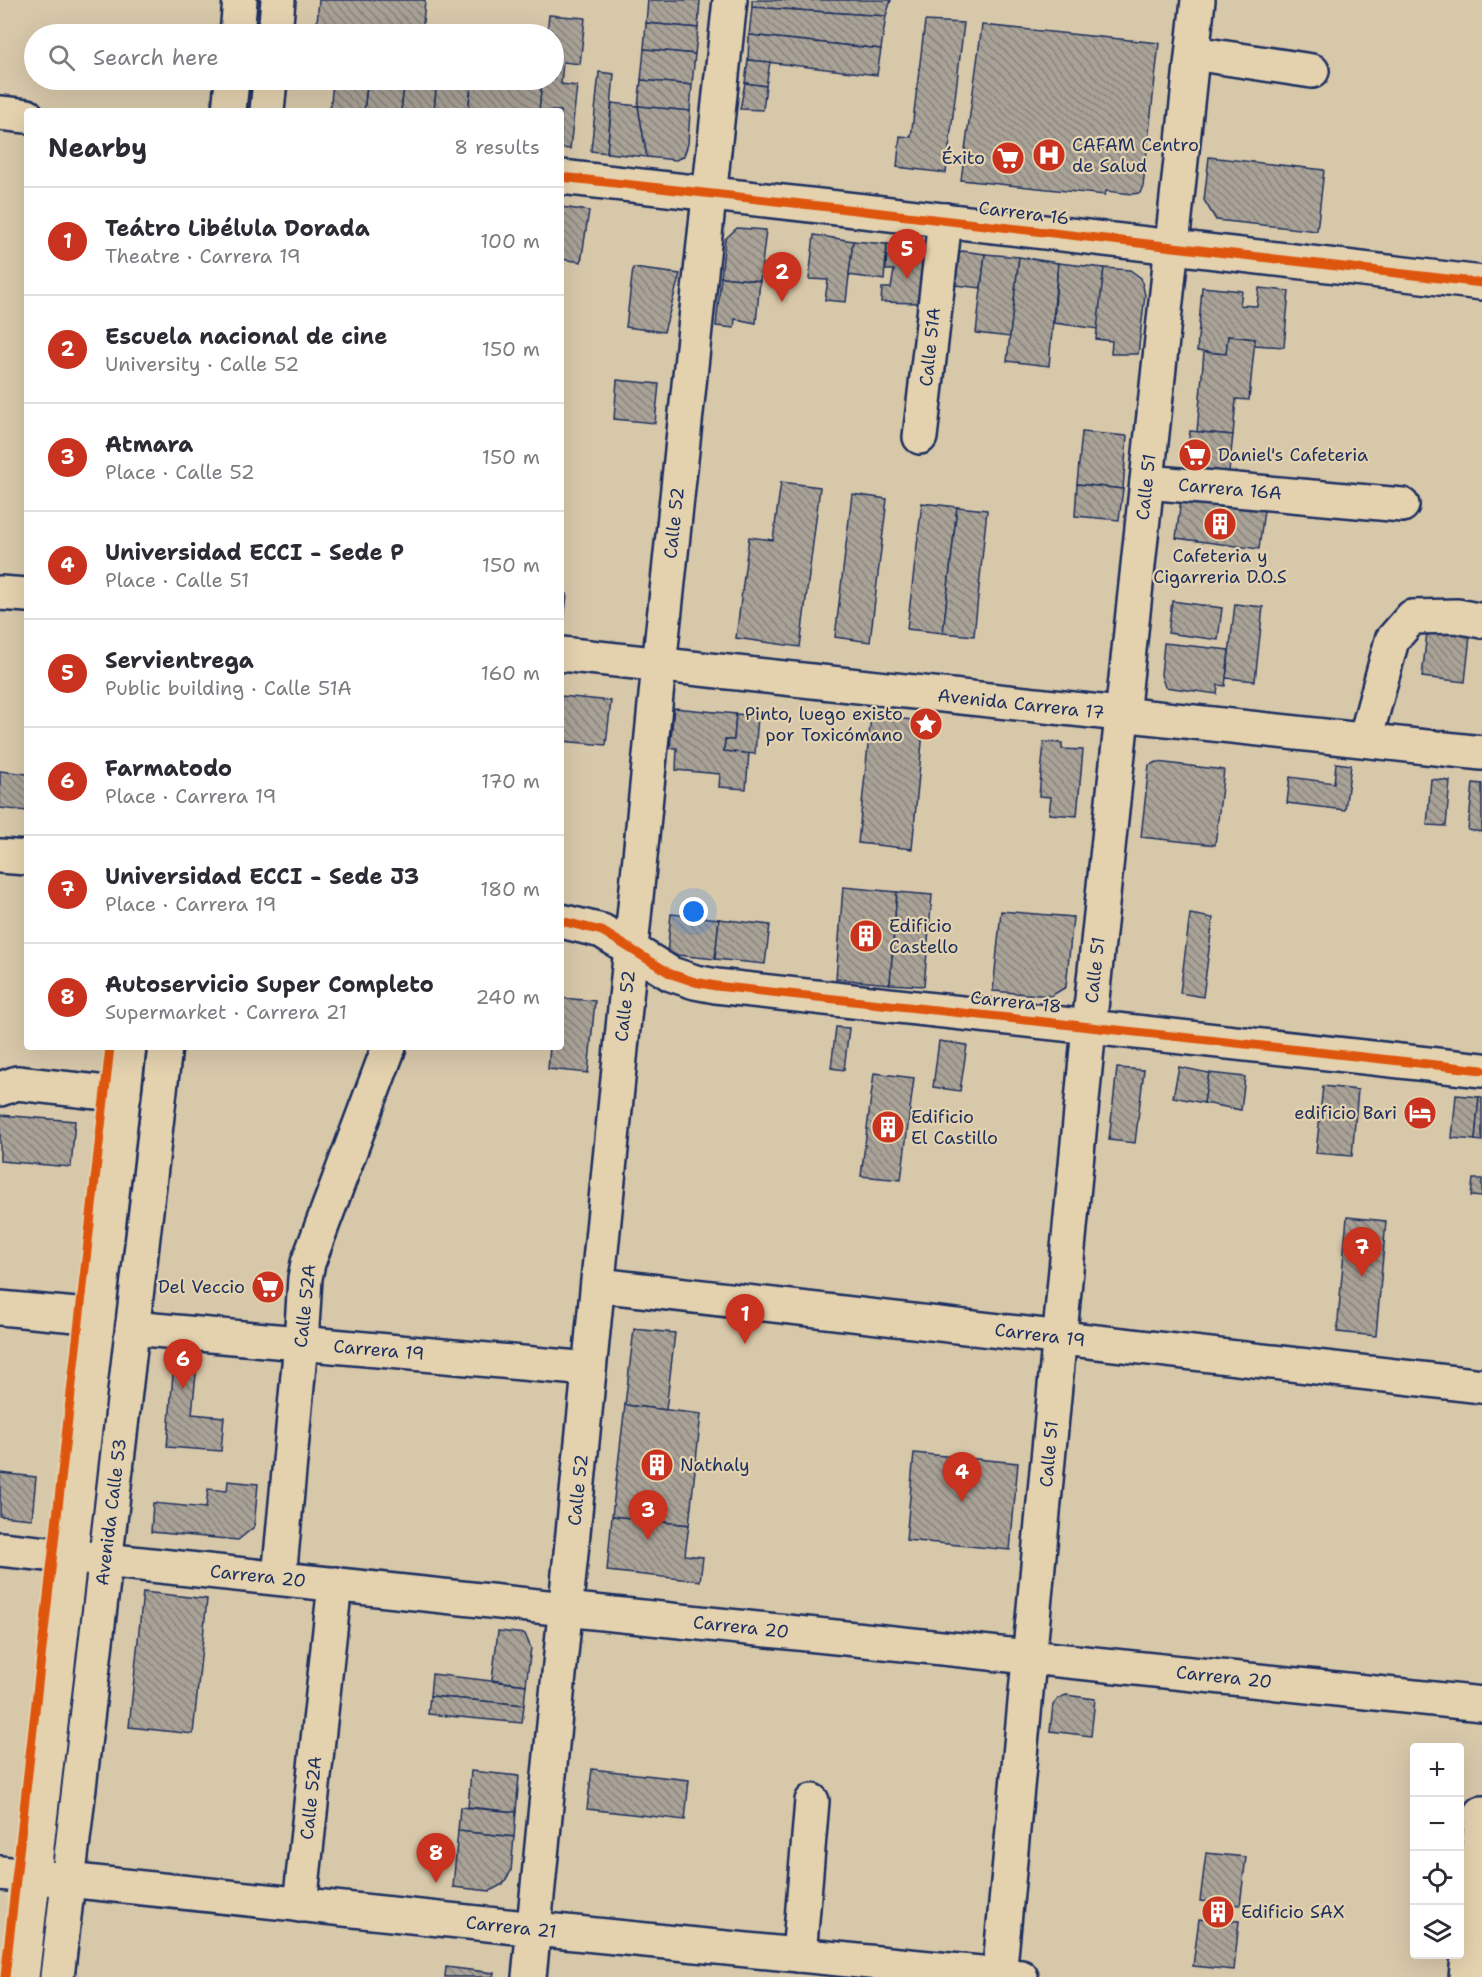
<!DOCTYPE html>
<html lang="en">
<head>
<meta charset="utf-8">
<style>
	:root { --surface:#fff; --page:#f2f2f3; --text:#2b2b33; --muted:#7c7c81; --line:#e1e1e2; --accent:#c8321e }
	body { margin:0; font-family:"Shantell Sans",sans-serif; background:var(--page); color:var(--text) }
	.controls { position:absolute; right:18px; bottom:18px; display:grid; overflow:hidden; border-radius:6px; box-shadow:0 6px 24px #0002 }
	.controls button { width:54px; height:54px; display:grid; place-items:center; padding:0; border:0; border-bottom:2px solid var(--line); background:var(--surface); color:var(--text); font:30px sans-serif }
	.you { position:absolute; left:694px; top:912px; width:21px; height:21px; margin:-15px; border:4px solid #fff; border-radius:50%; background:#1a73e8; box-shadow:0 0 0 9px #1a73e833 }
	.badge { display:grid; place-items:center; width:39px; height:39px; border-radius:50%; background:var(--accent); color:#fff; font-size:20px; font-weight:700 }
	.pin { position:absolute; translate:-50% -50px; filter:drop-shadow(0 2px 3px #0008) }
	.pin::after { content:''; position:absolute; top:32px; width:21px; height:18px; background:inherit; clip-path:polygon(0 0,100% 0,50% 100%) }
	.list { margin:0; padding:0; list-style:none }
	h2 { display:flex; justify-content:space-between; align-items:center; height:78px; margin:0; padding:0 24px; font-size:26px }
	h2 small { font-size:20px; font-weight:400; color:var(--muted) }
	.list li { display:grid; grid-template-columns:39px 1fr auto; gap:18px; align-items:center; box-sizing:border-box; height:108px; padding:0 24px; border-top:2px solid var(--line) }
	.list b { display:block; font-size:22px; white-space:nowrap }
	.list p { margin:0; font-size:20px; white-space:nowrap; color:var(--muted) }
	.list em { font-size:20px; font-style:normal; color:var(--muted) }
	.icon { flex:none; width:33px; height:33px; fill:none; stroke:currentColor; stroke-width:2; stroke-linecap:round; stroke-linejoin:round }
	.map { position:relative; flex:none; width:1482px; height:1977px; overflow:hidden }
	.search { position:absolute; background:var(--surface); box-shadow:0 6px 24px #0002; left:24px; top:24px; width:540px; height:66px; display:flex; align-items:center; gap:15px; box-sizing:border-box; padding:0 21px; border-radius:33px; color:var(--muted); font-size:22px }
	.panel { position:absolute; background:var(--surface); box-shadow:0 6px 24px #0002; left:24px; top:108px; width:540px; height:942px; border-radius:6px }
	.map>svg:first-child { display:block }
	.building { fill:url(#building-back-hatch); stroke:#1b2f5e; stroke-width:1.5 }
	.lines { fill:none; stroke-linecap:round; stroke-linejoin:round }
	.minor-casing { stroke:#1b2f5e; stroke-width:38 }
	.major-casing { stroke:#1b2f5e; stroke-width:38 }
	.minor { stroke:#e4d2af; stroke-width:33 }
	.major { stroke:#e4d2af; stroke-width:33 }
	.cycleway-casing { stroke:#e4d2af; stroke-width:13 }
	.cycleway { stroke:#de5710; stroke-width:9 }
	.labels { text-anchor:middle; stroke-width:4.5; stroke-linejoin:round; paint-order:stroke }
	.poi-label { font-size:18px; fill:#1b2f5e; stroke:#e4d2af; text-anchor:start }
	.street-label { font-size:18px; fill:#1b2f5e; stroke:#e4d2af }
</style>
</head>
<body>
<div class="map">
<svg width="1482" height="1977" viewBox="0 0 1482 1977">
	<defs>
		<pattern id="building-back-hatch" width="6" height="6" patternUnits="userSpaceOnUse" patternTransform="scale(1.5)"><rect width="6" height="6" fill="#a9a297"/><path d="M-1 5l2 2M0 0l6 6M5-1l2 2" fill="none" stroke="#89847e"/></pattern>
	</defs>
	<rect width="100%" height="100%" fill="#d8c8aa"/>
	<filter id="ink" filterUnits="userSpaceOnUse"><feTurbulence type="fractalNoise" baseFrequency=".0167" numOctaves="2"/><feDisplacementMap in="SourceGraphic" scale="12" xChannelSelector="R" yChannelSelector="G"/><feConvolveMatrix kernelMatrix="1 2 1 2 8 2 1 2 1" color-interpolation-filters="sRGB"/></filter>
	<g filter="url(#ink)">
		<!-- building -->
		<g class="building">
			<path d="M319 0H425L422 34H316Z"/>
			<path d="M648 0H700L698 28 646 23Z"/>
			<path d="M752 0H891L886 16 752 7Z"/>
			<path d="M752 7 886 16 881 49 749 35Z"/>
			<path d="M549 15 585 18 580 64 563 62 561 84 577 86 570 149 561 148V111H539L542 80H554V34H547Z"/>
			<path d="M925 21 964 23 946 173 897 167 900 136 911 137Z"/>
			<path d="M646 23 698 28 695 54 644 49Z"/>
			<path d="M982 25 1159 43 1143 186 1140 193 1132 194 1106 191 1105 195 961 180Z"/>
			<path d="M442 31 470 34H441Z"/>
			<path d="M749 35 881 49 877 75 748 60Z"/>
			<path d="M644 49 695 54 692 85 641 80Z"/>
			<path d="M748 60 770 62 766 86 745 83Z"/>
			<path d="M599 72 614 74 607 153 591 151Z"/>
			<path d="M310 80H368L367 84Z"/>
			<path d="M368 80H405L401 111H364Z"/>
			<path d="M405 80H437L434 111H401Z"/>
			<path d="M437 80H472L468 111H434Z"/>
			<path d="M472 80H542L539 111H468Z"/>
			<path d="M641 80 692 85 690 111 638 106Z"/>
			<path d="M333 82 367 84 364 111H330Z"/>
			<path d="M745 83 766 86 763 110 740 109Z"/>
			<path d="M612 103 638 106 647 157 607 153Z"/>
			<path d="M638 106 690 111 688 144 684 156 676 160 647 157Z"/>
			<path d="M1209 157 1324 170 1317 231 1216 220 1204 200Z"/>
			<path d="M561 207 589 211 581 262 561 259Z"/>
			<path d="M737 228 766 230 760 281 721 277 725 239Z"/>
			<path d="M814 235 853 241 846 302 825 300 828 280 809 279Z"/>
			<path d="M853 241 887 244 884 280 849 275Z"/>
			<path d="M887 244 908 246 920 251 923 265 918 303 881 302 882 288H891L894 270H886Z"/>
			<path d="M962 251 985 254 981 288 946 284 952 255Z"/>
			<path d="M985 254 1019 257 1010 337 976 333Z"/>
			<path d="M1019 257 1058 263 1049 366 1007 361Z"/>
			<path d="M1058 263 1104 268 1098 329 1054 323Z"/>
			<path d="M633 268 680 274 664 332 626 327Z"/>
			<path d="M1104 268 1130 270 1141 278 1145 295 1138 354H1111L1112 341 1096 339Z"/>
			<path d="M721 277 760 281 756 323 735 319 734 328 716 326Z"/>
			<path d="M1202 287 1242 291 1240 305 1257 306 1259 288 1289 291 1284 347 1254 345 1255 339 1228 336 1226 354 1197 351Z"/>
			<path d="M1228 336 1255 339 1249 400 1236 399 1233 435 1197 432 1204 352 1226 354Z"/>
			<path d="M617 380 659 384 655 423 614 419Z"/>
			<path d="M1190 431 1233 435 1228 481 1185 477Z"/>
			<path d="M1082 432 1127 436 1123 489 1077 484Z"/>
			<path d="M781 482 820 487 800 647 736 638 749 537 773 540Z"/>
			<path d="M1077 484 1123 489 1119 520 1075 516Z"/>
			<path d="M852 494 887 499 870 642 835 637Z"/>
			<path d="M1181 499 1264 510 1259 549 1176 538Z"/>
			<path d="M922 503 957 507 943 633 907 629Z"/>
			<path d="M957 507 987 510 974 636 943 633Z"/>
			<path d="M561 593 567 594 563 630 561 629Z"/>
			<path d="M1172 601 1222 608 1218 640 1168 633Z"/>
			<path d="M1235 604 1263 607 1255 681 1226 678Z"/>
			<path d="M1428 623 1471 627 1465 682 1422 677Z"/>
			<path d="M1164 643 1229 650 1225 686 1218 685 1217 694 1165 687 1161 675Z"/>
			<path d="M561 696 611 701 606 745 561 741Z"/>
			<path d="M674 708 736 714 734 740H725L724 751 749 753 746 789 719 787 720 774 676 770 677 748H670Z"/>
			<path d="M736 714 758 716 755 754 724 751 725 740H734Z"/>
			<path d="M871 716 924 721 912 849 858 843Z"/>
			<path d="M1044 742 1062 743V749L1083 750 1077 816 1049 814 1051 797 1039 796Z"/>
			<path d="M1157 762 1224 770 1215 845 1141 837 1149 765Z"/>
			<path d="M1336 763 1351 765 1345 810 1287 803 1290 777 1334 783Z"/>
			<path d="M0 771 27 774V811L0 808Z"/>
			<path d="M1431 779 1450 781 1446 826 1427 825Z"/>
			<path d="M1473 783 1482 784V832L1468 830Z"/>
			<path d="M843 887 897 892 890 984 836 979Z"/>
			<path d="M897 892 932 895 924 986 890 984Z"/>
			<path d="M1001 911 1073 917 1066 987 1051 996 993 991Z"/>
			<path d="M671 914 719 919 715 959 667 954Z"/>
			<path d="M1190 914 1213 918 1203 997 1180 993Z"/>
			<path d="M719 919 770 925 765 964 715 959Z"/>
			<path d="M561 998 595 1001 588 1073 548 1069 550 1047H561Z"/>
			<path d="M836 1027 849 1028 844 1070 831 1068Z"/>
			<path d="M939 1041 967 1045 960 1091 933 1087Z"/>
			<path d="M1179 1067 1209 1073 1204 1103 1173 1097Z"/>
			<path d="M1117 1068 1144 1070 1135 1143 1109 1140Z"/>
			<path d="M874 1073 914 1078 901 1180 861 1176Z"/>
			<path d="M1209 1073 1245 1077 1241 1110 1204 1103Z"/>
			<path d="M1323 1086 1358 1090 1352 1156 1316 1153Z"/>
			<path d="M1456 1095 1479 1097 1475 1140 1452 1138Z"/>
			<path d="M1479 1097 1482 1098V1141L1475 1140Z"/>
			<path d="M0 1115 75 1121 71 1167 0 1161Z"/>
			<path d="M1473 1179H1482V1197L1471 1196Z"/>
			<path d="M1347 1217 1386 1221 1376 1336 1337 1332Z"/>
			<path d="M634 1329 675 1333 666 1410 625 1405Z"/>
			<path d="M174 1362 197 1364 192 1414 224 1417 221 1451 167 1447Z"/>
			<path d="M625 1405 701 1414 689 1525 612 1516Z"/>
			<path d="M914 1453 1018 1463 1010 1550 906 1540Z"/>
			<path d="M0 1473 36 1477 32 1519 0 1516Z"/>
			<path d="M228 1481 258 1484 254 1527 238 1540 151 1532 153 1503 206 1508 208 1489 227 1491Z"/>
			<path d="M612 1516 689 1525 685 1555 703 1557 700 1581 607 1571Z"/>
			<path d="M143 1592 207 1599 193 1734 129 1727Z"/>
			<path d="M498 1631 525 1634 531 1648 526 1685 492 1680Z"/>
			<path d="M432 1674 526 1685 524 1705 430 1696Z"/>
			<path d="M1066 1695 1095 1699 1091 1736 1050 1731 1053 1705 1059 1698Z"/>
			<path d="M430 1696 524 1705 522 1723 428 1714Z"/>
			<path d="M592 1769 689 1780 685 1820 587 1809Z"/>
			<path d="M471 1771 519 1776 516 1812 468 1807Z"/>
			<path d="M460 1807 516 1812 514 1837 458 1831Z"/>
			<path d="M458 1831 514 1837 511 1871 503 1884 490 1891 453 1887Z"/>
			<path d="M1206 1853 1246 1857 1240 1905 1227 1904 1225 1920 1239 1921 1234 1970 1193 1966 1199 1919 1209 1920 1211 1902 1200 1901Z"/>
			<path d="M446 1967 494 1973 493 1977H445Z"/>
		</g>
		<g class="lines">
			<!-- minor casing -->
			<g class="minor-casing">
				<g id="minor">
					<path d="M1193 53 1312 71"/>
					<path d="M0 113 27 116"/>
					<path d="M561 177 873 212 1482 283"/>
					<path d="M920 437 945 220"/>
					<path d="M1147 482 1402 505"/>
					<path d="M1365 740 1392 640 1412 617 1457 616 1482 621"/>
					<path d="M0 856 27 858"/>
					<path d="M561 921 602 931 671 974 695 982 716 986 1482 1070"/>
					<path d="M0 1089 17 1083 124 1095"/>
					<path d="M598 1285 1482 1386"/>
					<path d="M0 1308 98 1317"/>
					<path d="M132 1328 589 1369"/>
					<path d="M0 1549 584 1611 1482 1704"/>
					<path d="M279 1578 301 1343 305 1278 308 1263 389 1047"/>
					<path d="M0 1873 535 1929 1021 1977"/>
					<path d="M300 1905 335 1584"/>
					<path d="M799 1955 812 1801"/>
					<path d="M529 1977 657 685 730 0"/>
					<path d="M999 1977 1089 1027 1198 0"/>
					<path d="M1466 1977 1482 1813"/>
				</g>
			</g>
			<!-- major casing -->
			<g class="major-casing">
				<g id="major">
					<path d="M237 34 240 0"/>
					<path d="M275 34 278 0"/>
					<path d="M229 111 232 80"/>
					<path d="M267 111 270 80"/>
					<path d="M0 593 27 595"/>
					<path d="M561 654 1482 753"/>
					<path d="M22 1977 129 1047"/>
					<path d="M57 1977 165 1047"/>
				</g>
			</g>
			<!-- minor -->
			<use href="#minor" class="minor"/>
			<!-- major -->
			<use href="#major" class="major"/>
			<!-- cycleway casing -->
			<g class="cycleway-casing">
				<g id="cycleway">
					<path d="M561 177 873 212 1482 283"/>
					<path d="M561 921 602 931 671 974 695 982 716 986 1482 1070"/>
					<path d="M5 1977 110 1047"/>
				</g>
			</g>
			<!-- cycleway -->
			<use href="#cycleway" class="cycleway"/>
		</g>
	</g>
	<!-- icons -->
	<defs>
		<g id="hospital-disc" transform="scale(1.725)"><circle r="9.5" fill="#c8321e" stroke="#e4d2af"/><path d="M-5-5h3v3.5h4V-5h3V5h-3V1.5h-4V5h-3Z" fill="#fff"/></g>
		<g id="supermarket-disc" transform="scale(1.725)"><circle r="9.5" fill="#c8321e" stroke="#e4d2af"/><path d="M-6-5.5h2.5l.6 2H6L4.5 2H-2.5L-4.4-4H-6ZM-1.5 3.2a1.3 1.3 0 1 0 .1 0ZM3 3.2a1.3 1.3 0 1 0 .1 0Z" fill="#fff"/></g>
		<g id="building-disc" transform="scale(1.725)"><circle r="9.5" fill="#c8321e" stroke="#e4d2af"/><path d="M-4-6H4V6H1V3H-1V6H-4ZM-2.5-4.3h1.7v1.8h-1.7ZM.8-4.3h1.7v1.8H.8ZM-2.5-1h1.7V.8h-1.7ZM.8-1h1.7V.8H.8Z" fill="#fff"/></g>
		<g id="sight-disc" transform="scale(1.725)"><circle r="9.5" fill="#c8321e" stroke="#e4d2af"/><path d="M0-6L1.8-2.2L6-1.7L2.9 1.2L3.7 5.4L0 3.3L-3.7 5.4L-2.9 1.2L-6-1.7L-1.8-2.2Z" fill="#fff"/></g>
		<g id="hotel-disc" transform="scale(1.725)"><circle r="9.5" fill="#c8321e" stroke="#e4d2af"/><path d="M-6-4.5h1.5V1H6V5H4.5V3h-9V5H-6ZM-4 0a1.8 1.8 0 1 1 3.6 0ZM.5 0V-2.5h3Q6-2.5 6 0Z" fill="#fff"/></g>
	</defs>
	<g fill-rule="evenodd">
		<use href="#hospital-disc" x="1049" y="155"/>
		<use href="#supermarket-disc" x="1008" y="158"/>
		<use href="#supermarket-disc" x="1195" y="455"/>
		<use href="#building-disc" x="1220" y="524"/>
		<use href="#sight-disc" x="926" y="724"/>
		<use href="#building-disc" x="866" y="936"/>
		<use href="#hotel-disc" x="1420" y="1113"/>
		<use href="#building-disc" x="888" y="1127"/>
		<use href="#supermarket-disc" x="268" y="1287"/>
		<use href="#building-disc" x="657" y="1465"/>
		<use href="#building-disc" x="1218" y="1912"/>
	</g>
	<g class="labels">
		<!-- poi labels -->
		<g class="poi-label">
			<text x="1072" y="151">CAFAM Centro<tspan x="1072" dy="21">de Salud</tspan></text>
			<text x="985" y="164" text-anchor="end">Éxito</text>
			<text x="1218" y="461">Daniel's Cafeteria</text>
			<text x="1220" y="562" text-anchor="middle">Cafeteria y<tspan x="1220" dy="21">Cigarreria D.O.S</tspan></text>
			<text x="903" y="720" text-anchor="end">Pinto, luego existo<tspan x="903" dy="21">por Toxicómano</tspan></text>
			<text x="889" y="932">Edificio<tspan x="889" dy="21">Castello</tspan></text>
			<text x="1397" y="1119" text-anchor="end">edificio Bari</text>
			<text x="911" y="1123">Edificio<tspan x="911" dy="21">El Castillo</tspan></text>
			<text x="245" y="1293" text-anchor="end">Del Veccio</text>
			<text x="680" y="1471">Nathaly</text>
			<text x="1241" y="1918">Edificio SAX</text>
		</g>
		<!-- street labels -->
		<g class="street-label">
			<text transform="translate(1024 213) rotate(7)" y="6">Carrera 16</text>
			<text transform="translate(930 347) rotate(-84)" y="6">Calle 51A</text>
			<text transform="translate(1146 487) rotate(-84)" y="6">Calle 51</text>
			<text transform="translate(1230 489) rotate(5)" y="6">Carrera 16A</text>
			<text transform="translate(674 523) rotate(-84)" y="6">Calle 52</text>
			<text transform="translate(1021 704) rotate(6)" y="6">Avenida Carrera 17</text>
			<text transform="translate(1095 970) rotate(-84)" y="6">Calle 51</text>
			<text transform="translate(1016 1002) rotate(6)" y="6">Carrera 18</text>
			<text transform="translate(625 1006) rotate(-84)" y="6">Calle 52</text>
			<text transform="translate(305 1306) rotate(-84)" y="6">Calle 52A</text>
			<text transform="translate(1040 1335) rotate(7)" y="6">Carrera 19</text>
			<text transform="translate(379 1350) rotate(5)" y="6">Carrera 19</text>
			<text transform="translate(1049 1454) rotate(-85)" y="6">Calle 51</text>
			<text transform="translate(578 1490) rotate(-84)" y="6">Calle 52</text>
			<text transform="translate(111 1512) rotate(-83)" y="6">Avenida Calle 53</text>
			<text transform="translate(258 1576) rotate(6)" y="6">Carrera 20</text>
			<text transform="translate(741 1627) rotate(6)" y="6">Carrera 20</text>
			<text transform="translate(1224 1677) rotate(6)" y="6">Carrera 20</text>
			<text transform="translate(311 1798) rotate(-84)" y="6">Calle 52A</text>
			<text transform="translate(511 1927) rotate(6)" y="6">Carrera 21</text>
		</g>
	</g>
</svg>
<div class="controls">
<button>+</button>
<button>−</button>
<button><svg class="icon" aria-label="locate" viewBox="0 0 24 24"><circle cx="12" cy="12" r="6"/><path d="M12 2v4M12 18v4M2 12h4M18 12h4"/></svg></button>
<button><svg class="icon" aria-label="layers" viewBox="0 0 24 24"><path d="M12 4l9 5-9 5-9-5zM3 14l9 5 9-5"/></svg></button>
</div>
<div class="you"></div>
<div class="pin badge" style="left:745px;top:1344px">1</div>
<div class="pin badge" style="left:782px;top:302px">2</div>
<div class="pin badge" style="left:648px;top:1540px">3</div>
<div class="pin badge" style="left:962px;top:1502px">4</div>
<div class="pin badge" style="left:907px;top:279px">5</div>
<div class="pin badge" style="left:183px;top:1389px">6</div>
<div class="pin badge" style="left:1362px;top:1277px">7</div>
<div class="pin badge" style="left:436px;top:1883px">8</div>
<div class="search"><svg class="icon" aria-label="search" viewBox="0 0 24 24"><circle cx="10" cy="10" r="6"/><path d="M15 15l6 6"/></svg>Search here</div>
<section class="panel">
<h2>Nearby<small>8 results</small></h2>
<ul class="list">
<li><span class="badge">1</span><div><b>Teátro Libélula Dorada</b><p>Theatre · Carrera 19</p></div><em>100 m</em></li>
<li><span class="badge">2</span><div><b>Escuela nacional de cine</b><p>University · Calle 52</p></div><em>150 m</em></li>
<li><span class="badge">3</span><div><b>Atmara</b><p>Place · Calle 52</p></div><em>150 m</em></li>
<li><span class="badge">4</span><div><b>Universidad ECCI - Sede P</b><p>Place · Calle 51</p></div><em>150 m</em></li>
<li><span class="badge">5</span><div><b>Servientrega</b><p>Public building · Calle 51A</p></div><em>160 m</em></li>
<li><span class="badge">6</span><div><b>Farmatodo</b><p>Place · Carrera 19</p></div><em>170 m</em></li>
<li><span class="badge">7</span><div><b>Universidad ECCI - Sede J3</b><p>Place · Carrera 19</p></div><em>180 m</em></li>
<li><span class="badge">8</span><div><b>Autoservicio Super Completo</b><p>Supermarket · Carrera 21</p></div><em>240 m</em></li>
</ul>
</section>
</div>
</body>
</html>
